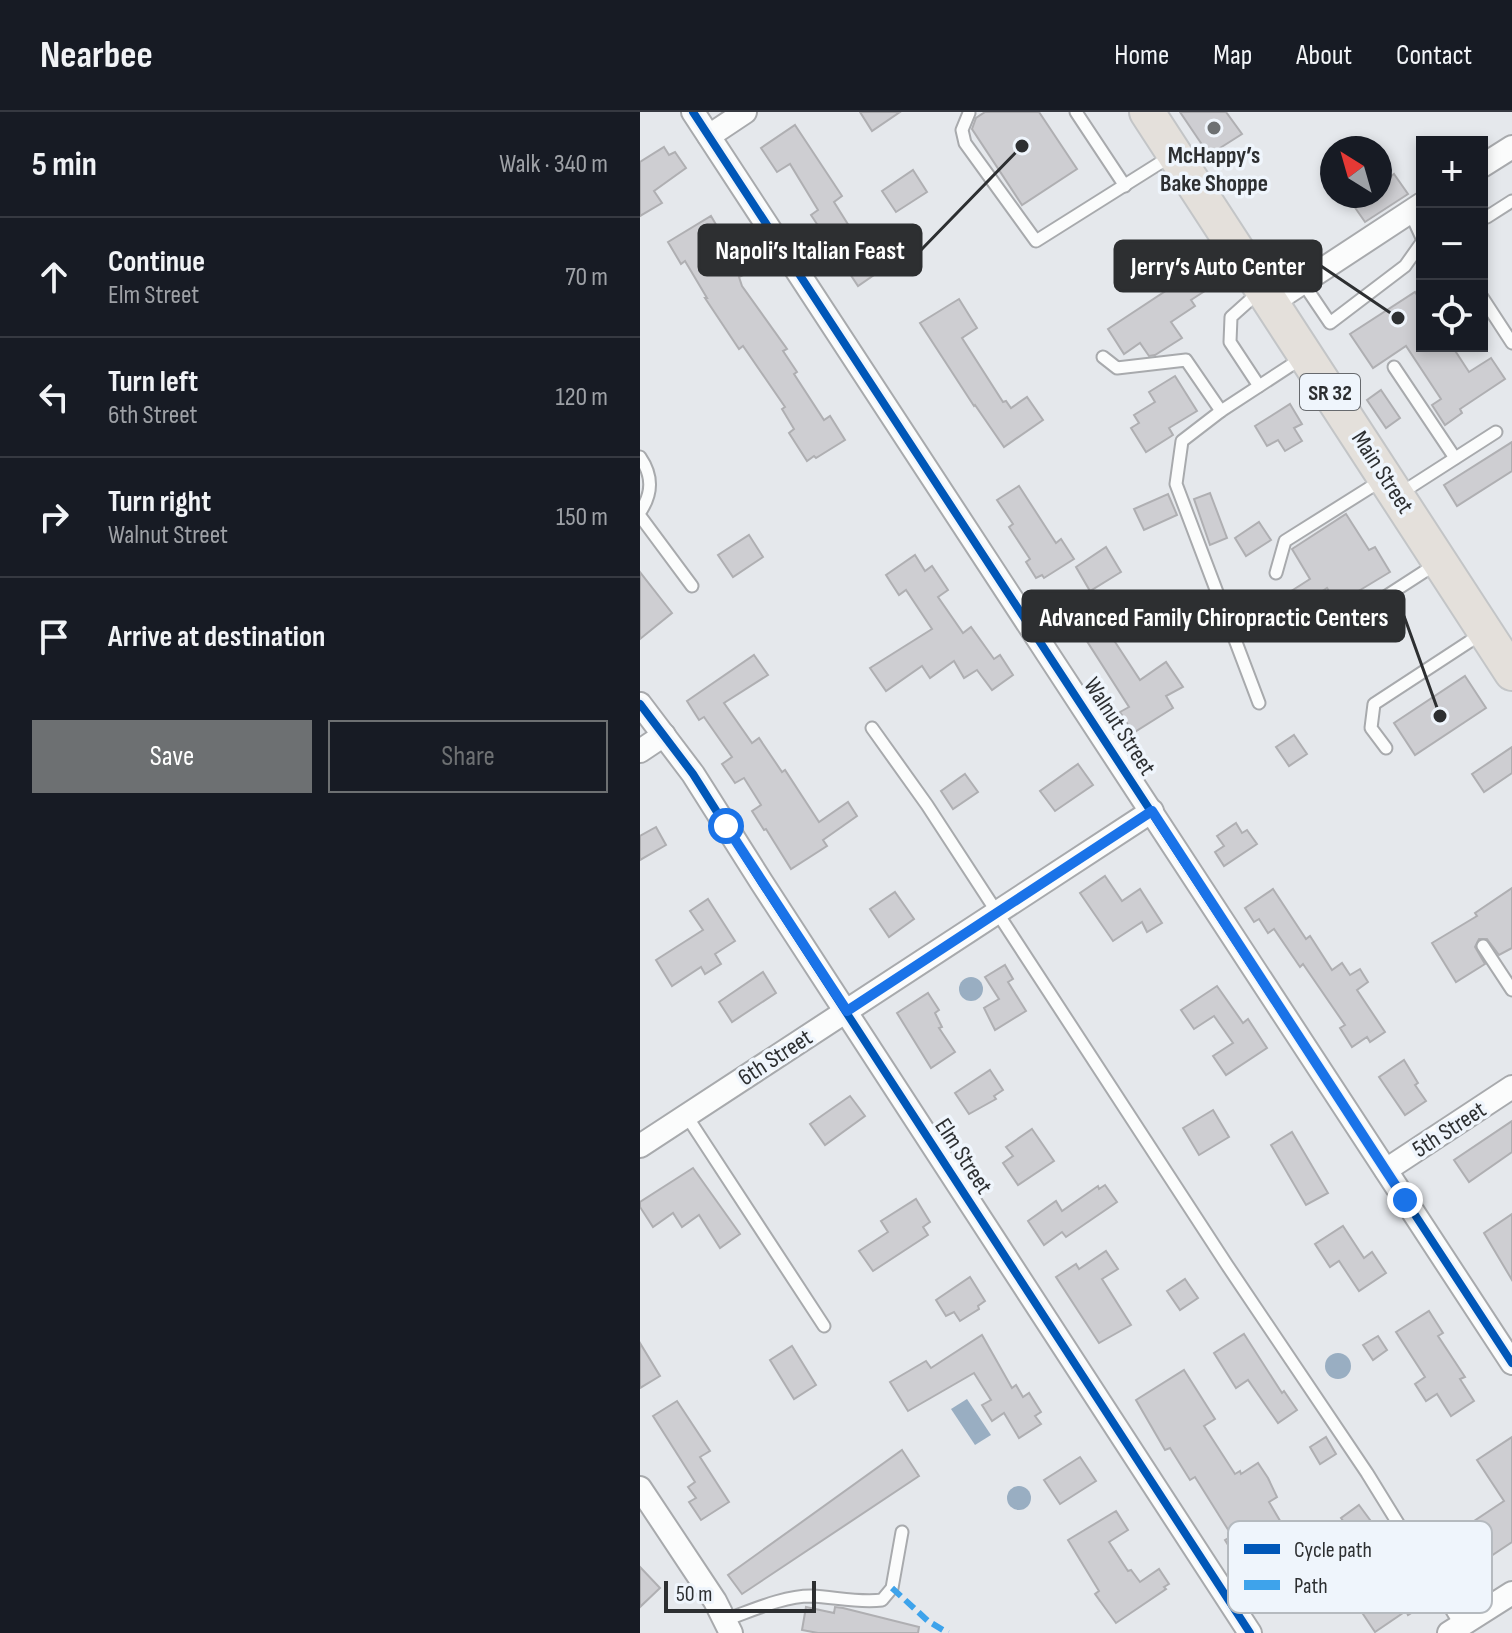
<!DOCTYPE html>
<html lang="en">
<head>
<meta charset="utf-8">
<style>
	:root { --surface:#171b24; --page:#242831; --text:#f1f3f6; --muted:#9ea1a6; --line:#363941; --accent:#6d7072 }
	body { margin:0; font-family:"Sofia Sans Condensed",sans-serif; background:var(--page); color:var(--text) }
	.controls { position:absolute; right:24px; top:24px; display:grid; overflow:hidden; border-radius:0px; box-shadow:0 4px 12px #0003 }
	.controls button { width:72px; height:72px; display:grid; place-items:center; padding:0; border:0; border-bottom:2px solid var(--line); background:var(--surface); color:var(--text); font:40px sans-serif }
	.compass { position:absolute; left:680px; top:24px; width:72px; height:72px; border-radius:50%; background:var(--surface); box-shadow:0 4px 12px #0003; rotate:323deg }
	.scale { position:absolute; left:24px; bottom:20px; width:152px; box-sizing:border-box; padding-left:8px; border:4px solid #2d2f31; border-top:0; font-size:22px; line-height:28px; white-space:nowrap; color:#2d2f31; -webkit-text-stroke:6px #eff5fc; paint-order:stroke }
	.stop { position:absolute; width:24px; height:24px; margin:-18px; border:6px solid #1a73e8; border-radius:50%; background:#fff }
	.stop.end { background:#1a73e8; border-color:#fff; box-shadow:0 2px 8px #0008 }
	.list { margin:0; padding:0; list-style:none }
	h2 { display:flex; justify-content:space-between; align-items:center; height:104px; margin:0; padding:0 32px; font-size:34px }
	h2 small { font-size:26px; font-weight:400; color:var(--muted) }
	.list li { display:grid; grid-template-columns:52px 1fr auto; gap:24px; align-items:center; box-sizing:border-box; height:120px; padding:0 32px; border-top:2px solid var(--line) }
	.list b { display:block; font-size:30px; white-space:nowrap }
	.list p { margin:0; font-size:26px; white-space:nowrap; color:var(--muted) }
	.list em { font-size:26px; font-style:normal; color:var(--muted) }
	.actions { display:flex; gap:16px; padding:24px 32px }
	.actions a { flex:1; padding:18px 0; border:2px solid var(--accent); border-radius:0px; text-align:center; font-size:28px; color:var(--accent) }
	.actions .main { background:var(--accent); color:#fff }
	.icon { flex:none; width:44px; height:44px; fill:none; stroke:currentColor; stroke-width:2; stroke-linecap:round; stroke-linejoin:round }
	.map { position:relative; flex:none; width:872px; height:1521px; overflow:hidden }
	header { display:flex; align-items:center; gap:48px; box-sizing:border-box; height:112px; padding:0 40px; background:var(--surface); border-bottom:2px solid var(--line) }
	header strong { font-size:38px }
	nav { display:flex; gap:44px; margin-inline-start:auto; font-size:28px }
	main { display:flex }
	aside { flex:1; background:var(--surface) }
	.map>svg:first-child { display:block }
	.water { fill:#99aec2 }
	.building { fill:#ceced2; stroke:#afafb2; stroke-width:2 }
	.lines { fill:none; stroke-linecap:round; stroke-linejoin:round }
	.service-casing { stroke:#a8aaad; stroke-width:15 }
	.minor-casing { stroke:#a8aaad; stroke-width:26 }
	.primary-casing { stroke:#c3c5c7; stroke-width:38 }
	.service { stroke:#fbfcfc; stroke-width:11 }
	.minor { stroke:#fbfcfc; stroke-width:22 }
	.primary { stroke:#e4e0db; stroke-width:34 }
	.quiet { stroke:#3ea3eb; stroke-width:6; stroke-dasharray:12 6; stroke-linecap:butt }
	.cycleway-casing { stroke:#eff5fc; stroke-width:13 }
	.cycleway { stroke:#0057b8; stroke-width:8 }
	.route { stroke:#1a73e8; stroke-width:10 }
	.poi-dot { fill:#6d7072; stroke:#eff5fc; stroke-width:3 }
	.labels { text-anchor:middle; stroke-width:7; stroke-linejoin:round; paint-order:stroke }
	.shield { fill:#eff5fc; stroke:#676a6e; stroke-width:2 }
	.shield-label { font-size:22px; font-weight:bold; fill:#2d2f31 }
	.poi-label { font-size:24px; font-weight:bold; fill:#2d2f31; stroke:#eff5fc }
	.street-label { font-size:24px; fill:#2d2f31; stroke:#eff5fc }
	.key { fill:#eff5fc; stroke:#b5babf; stroke-width:2 }
	.key-label { font-size:22px; fill:#2d2f31 }
	.leader { fill:none; stroke:#2d2f31; stroke-width:3 }
	.callout-dot { fill:#2d2f31; stroke:#eff5fc; stroke-width:3 }
	.callout { fill:#2d2f31; stroke:#2d2f31; stroke-width:3 }
	.callout-label { font-size:26px; text-anchor:middle; font-weight:bold; fill:#fff }
</style>
</head>
<body>
<header>
<strong>Nearbee</strong>
<nav><a>Home</a><a>Map</a><a>About</a><a>Contact</a></nav>
</header>
<main>
<aside>
<h2>5 min<small>Walk · 340 m</small></h2>
<ul class="list">
<li><svg class="icon" aria-label="ahead" viewBox="0 0 24 24"><path d="M12 20V5M6 11l6-6 6 6"/></svg><div><b>Continue</b><p>Elm Street</p></div><em>70 m</em></li>
<li><svg class="icon" aria-label="left" viewBox="0 0 24 24"><path d="M17 20v-9H6M10 6l-5 5 5 5"/></svg><div><b>Turn left</b><p>6th Street</p></div><em>120 m</em></li>
<li><svg class="icon" aria-label="right" viewBox="0 0 24 24"><path d="M7 20v-9h11M14 6l5 5-5 5"/></svg><div><b>Turn right</b><p>Walnut Street</p></div><em>150 m</em></li>
<li><svg class="icon" aria-label="arrive" viewBox="0 0 24 24"><path d="M6 21V4h12l-3 4 3 4H6"/></svg><div><b>Arrive at destination</b></div></li>
</ul>
<div class="actions"><a class="main">Save</a><a>Share</a></div>
</aside>
<div class="map">
<svg width="872" height="1521" viewBox="0 0 872 1521">
	<rect width="100%" height="100%" fill="#e5e8ec"/>
	<!-- water -->
	<g class="water">
		<circle cx="331" cy="877" r="12"/>
		<circle cx="698" cy="1254" r="13"/>
		<path d="M327 1287 351 1323 335 1333 311 1297Z"/>
		<circle cx="379" cy="1386" r="12"/>
	</g>
	<!-- building -->
	<g class="building">
		<path d="M220 0H260L232 19Z"/>
		<path d="M345 0H399L437 57 382 93 332 17 336 6Z"/>
		<path d="M540 0H586L602 22 569 43Z"/>
		<path d="M155 13 202 84 194 90 221 133 229 128 232 131 240 125 253 143 244 150 247 154 218 174 171 103 178 98 150 52 137 60 121 36Z"/>
		<path d="M24 35 29 43 35 40 46 56 14 79 22 91 0 104V50Z"/>
		<path d="M273 58 287 80 256 100 242 79Z"/>
		<path d="M754 62 768 82 725 110 707 84H740V72Z"/>
		<path d="M71 104 105 162 99 165 102 174 147 237 143 239 157 260 154 262 184 308 190 304 205 328 176 346 174 344 167 349 149 321 154 317 142 297 145 295 103 234 99 237 65 186H67L45 149 41 152 28 130Z"/>
		<path d="M559 157 571 175 551 188 555 194 531 210 542 226 515 243 509 244 500 231 484 242 468 217Z"/>
		<path d="M775 180 782 191V234H812L829 260 851 246 865 267 820 297 822 301 805 313 792 293 801 287 766 234 733 256 710 222Z"/>
		<path d="M319 187 337 216 322 226 363 290 366 289 371 296 387 285 403 308 364 335 335 293 334 294 280 211Z"/>
		<path d="M535 264 557 299 529 316 533 323 506 340 491 316 499 311 494 303 515 290 509 280Z"/>
		<path d="M741 278 760 306 746 316 727 288Z"/>
		<path d="M650 292 662 312 654 316 662 329 645 339 638 328 627 334 615 314Z"/>
		<path d="M872 330V359L817 394 804 373Z"/>
		<path d="M379 374 416 431 421 427 434 447 404 466 402 463 396 466 386 450 390 447 369 415 373 412 357 388Z"/>
		<path d="M570 381 587 426 570 433 554 387Z"/>
		<path d="M528 382 537 403 504 418 494 397Z"/>
		<path d="M706 402 729 438 735 435 750 460 697 492 687 476 655 498 645 483 670 467 652 437Z"/>
		<path d="M619 410 631 428 606 444 595 426Z"/>
		<path d="M109 423 123 445 93 465 78 443Z"/>
		<path d="M466 435 481 460 450 479 436 455Z"/>
		<path d="M275 443 285 459 292 454 308 478 298 485 323 521 331 515 354 547 360 543 373 563 352 578 337 558 324 566 314 549 290 566 282 554 246 579 230 556 292 517 266 478 259 483 246 463Z"/>
		<path d="M0 460 32 501 0 527Z"/>
		<path d="M449 486 460 502 458 504 500 568 526 550 543 575 526 584 533 596 493 621 480 600 489 595 441 520 435 524 422 503Z"/>
		<path d="M114 543 128 563 84 591 112 631 119 626 142 660 145 658 179 710 208 690 217 704 183 728 187 734 151 757 126 717 124 718 112 699 121 693 104 666 95 671 82 652 92 645 64 605 59 608 47 589Z"/>
		<path d="M825 564 846 596 775 643 754 611Z"/>
		<path d="M654 623 667 642 649 654 636 635Z"/>
		<path d="M872 635V661L844 680 832 662Z"/>
		<path d="M438 652 453 673 415 699 400 679Z"/>
		<path d="M325 662 338 680 313 697 301 679Z"/>
		<path d="M596 711 602 721 607 718 617 732 584 754 575 740 584 734 577 724Z"/>
		<path d="M16 715 26 733 0 748V724Z"/>
		<path d="M465 764 482 789 500 777 522 811 507 820 502 810 473 829 440 781Z"/>
		<path d="M872 776V836L859 843 847 827H839L835 835 845 852 816 870 792 831 837 804 835 801Z"/>
		<path d="M633 777 666 827 670 824 692 858 702 851 710 863 720 857 728 870 717 878 745 920 730 930 727 925 712 935 700 916 705 913 663 852 660 855 634 817 628 821 619 807 614 810 605 796Z"/>
		<path d="M255 780 274 807 249 825 230 797Z"/>
		<path d="M68 787 95 829 75 842 81 852 65 862 61 855 32 874 16 848 63 818 50 799Z"/>
		<path d="M365 853 373 867 368 870 386 899 355 918 344 896 359 887 345 865Z"/>
		<path d="M123 860 136 881 92 910 79 890Z"/>
		<path d="M577 874 603 911 608 907 627 936 586 963 573 944 593 931 574 904 554 917 541 898Z"/>
		<path d="M288 881 299 898 295 901 302 915 299 916 315 940 291 956 257 901Z"/>
		<path d="M764 948 778 971 775 973 786 989 765 1003 739 965Z"/>
		<path d="M350 958 363 978 354 984 356 987 329 1002 315 981Z"/>
		<path d="M210 984 225 1004 185 1033 170 1012Z"/>
		<path d="M573 998 589 1025 559 1043 543 1016Z"/>
		<path d="M872 1009V1040L829 1070 814 1048Z"/>
		<path d="M392 1017 414 1049 378 1073 363 1051 373 1044 366 1035Z"/>
		<path d="M652 1020 688 1081 666 1093 631 1033Z"/>
		<path d="M53 1056 100 1122 80 1136 59 1103 42 1115 33 1101 13 1115 0 1095V1090Z"/>
		<path d="M465 1073 477 1090 426 1125 422 1120 404 1133 388 1109 416 1089 422 1099 458 1074 459 1077Z"/>
		<path d="M276 1087 290 1110 283 1115 288 1123 233 1159 219 1139 248 1120 241 1109Z"/>
		<path d="M872 1102V1168L844 1121Z"/>
		<path d="M703 1114 724 1146 732 1140 746 1161 719 1179 699 1149 690 1155 675 1132Z"/>
		<path d="M466 1139 478 1157 462 1167 491 1213 459 1231 416 1165 436 1152 439 1157Z"/>
		<path d="M330 1165 345 1189 338 1194 339 1197 320 1209 314 1200 306 1204 296 1188Z"/>
		<path d="M545 1167 558 1186 540 1198 527 1179Z"/>
		<path d="M789 1199 803 1221 798 1224 825 1265 820 1267 834 1289 811 1304 797 1282 786 1289 775 1272 785 1265 756 1220Z"/>
		<path d="M604 1222 642 1281 644 1279 657 1298 638 1311 608 1268 596 1276 574 1241Z"/>
		<path d="M342 1223 372 1276 376 1273 383 1285 389 1281 401 1300 395 1304 401 1312 379 1326 364 1301 352 1309 342 1293 351 1288 334 1261 268 1299 250 1270 286 1249 291 1256Z"/>
		<path d="M738 1224 747 1238 733 1248 723 1233Z"/>
		<path d="M0 1231 20 1264 0 1276Z"/>
		<path d="M152 1234 176 1273 154 1287 130 1248Z"/>
		<path d="M544 1258 575 1307 564 1314 595 1362 600 1359 601 1362 618 1351 628 1366 637 1385 629 1390 672 1463 652 1475 657 1483 635 1496 606 1448 600 1452 585 1428 592 1424 555 1365 550 1368 530 1336 525 1338 496 1288Z"/>
		<path d="M37 1289 70 1339 60 1345 89 1390 61 1408 49 1390 56 1386 48 1375 55 1370 13 1304Z"/>
		<path d="M686 1325 696 1342 680 1352 670 1335Z"/>
		<path d="M872 1325V1430L812 1470 799 1450 809 1443 804 1435 828 1419 825 1415 864 1389 837 1348Z"/>
		<path d="M262 1338 279 1364 102 1482 88 1463Z"/>
		<path d="M440 1345 456 1369 420 1392 404 1368Z"/>
		<path d="M719 1393 733 1412 715 1425 701 1406Z"/>
		<path d="M476 1399 488 1418 469 1430 488 1459 491 1458 500 1470 519 1457 529 1472 524 1475 526 1477 476 1511 455 1482 459 1479 428 1428Z"/>
		<path d="M761 1454 786 1492 768 1503 766 1499 735 1520 711 1484Z"/>
		<path d="M0 1455 20 1476 0 1495Z"/>
		<path d="M166 1495 194 1501 195 1495 203 1496 279 1515 278 1521H178L162 1518Z"/>
	</g>
	<g class="lines">
		<!-- service casing -->
		<g class="service-casing">
			<g id="service">
				<path d="M436 0 485 74"/>
				<path d="M329 1 322 18 325 31 396 129 531 44"/>
				<path d="M842 99 847 105 872 89"/>
				<path d="M770 100 782 126"/>
				<path d="M663 171 690 211 765 154 782 130"/>
				<path d="M842 185 872 231"/>
				<path d="M463 245 477 256 546 248 581 299"/>
				<path d="M754 255 815 346"/>
				<path d="M619 274 590 230 591 205 620 179"/>
				<path d="M0 345C13 364 13 381 0 400"/>
				<path d="M761 381 856 320"/>
				<path d="M0 404 52 474"/>
				<path d="M636 461 645 429 742 368"/>
				<path d="M714 505 796 452"/>
				<path d="M619 591 536 372 542 329 581 299 662 246"/>
				<path d="M232 616 287 693 587 1153 727 1361 822 1515"/>
				<path d="M746 636 731 616 734 592 841 522"/>
				<path d="M843 834 872 878"/>
				<path d="M46 1003 184 1214"/>
				<path d="M85 1508C111 1499 143 1484 171 1484 195 1485 218 1491 242 1488L252 1476 262 1420"/>
			</g>
		</g>
		<!-- minor casing -->
		<g class="minor-casing">
			<g id="minor">
				<path d="M53 0 872 1251"/>
				<path d="M69 24 105 0"/>
				<path d="M842 54 872 35"/>
				<path d="M633 190 782 92"/>
				<path d="M0 592 53 662 122 771 610 1521"/>
				<path d="M0 639 24 623"/>
				<path d="M0 1034 512 699"/>
				<path d="M746 1058 872 975"/>
				<path d="M0 1376 75 1489 91 1521"/>
				<path d="M809 1521 872 1481"/>
			</g>
		</g>
		<!-- primary casing -->
		<g class="primary-casing">
			<path id="primary" d="M507 0 872 561"/>
		</g>
		<!-- service -->
		<use href="#service" class="service"/>
		<!-- minor -->
		<use href="#minor" class="minor"/>
		<!-- primary -->
		<use href="#primary" class="primary"/>
		<!-- quiet -->
		<path class="quiet" d="M252 1476 288 1509 308 1521"/>
		<!-- cycleway casing -->
		<g class="cycleway-casing">
			<g id="cycleway">
				<path d="M53 0 872 1251"/>
				<path d="M0 592 53 662 122 771 610 1521"/>
			</g>
		</g>
		<!-- cycleway -->
		<use href="#cycleway" class="cycleway"/>
	</g>
	<g class="lines">
		<!-- route -->
		<path class="route" d="M86 714 207 899 512 699 765 1088"/>
	</g>
	<!-- markers -->
	<circle class="poi-dot" cx="574" cy="16" r="8"/>
	<g class="labels">
		<!-- shield labels -->
		<rect class="shield" x="660" y="262" width="60" height="36" rx="6"/>
		<g class="shield-label">
			<text x="690" y="288">SR 32</text>
		</g>
		<!-- poi labels -->
		<g class="poi-label">
			<text x="574" y="51">McHappy’s<tspan x="574" dy="28">Bake Shoppe</tspan></text>
		</g>
		<!-- street labels -->
		<g class="street-label">
			<text transform="translate(743 360) rotate(57)" y="8">Main Street</text>
			<text transform="translate(480 614) rotate(57)" y="8">Walnut Street</text>
			<text transform="translate(135 945) rotate(-33)" y="8">6th Street</text>
			<text transform="translate(809 1017) rotate(-33)" y="8">5th Street</text>
			<text transform="translate(324 1044) rotate(57)" y="8">Elm Street</text>
		</g>
	</g>
	<!-- legend -->
	<rect x="588" y="1409" width="264" height="92" rx="12" class="key"/>
	<rect x="604" y="1432" width="36" height="10" fill="#0057b8"/>
	<rect x="604" y="1468" width="36" height="10" fill="#3ea3eb"/>
	<g class="key-label">
		<text x="654" y="1445">Cycle path</text>
		<text x="654" y="1481">Path</text>
	</g>
	<!-- callouts -->
	<path class="leader" d="M382 34L281 138M758 206L681 154M800 604L764 504"/>
	<g class="callout-dot">
		<circle cx="382" cy="34" r="8"/>
		<circle cx="758" cy="206" r="8"/>
		<circle cx="800" cy="604" r="8"/>
	</g>
	<g class="callout">
		<rect x="59" y="113" width="222" height="50" rx="8"/>
		<rect x="475" y="129" width="206" height="50" rx="8"/>
		<rect x="383" y="479" width="381" height="50" rx="8"/>
	</g>
	<g class="callout-label">
		<text x="170" y="147">Napoli’s Italian Feast</text>
		<text x="578" y="163">Jerry’s Auto Center</text>
		<text x="574" y="514">Advanced Family Chiropractic Centers</text>
	</g>
</svg>
<div class="controls">
<button>+</button>
<button>−</button>
<button><svg class="icon" aria-label="locate" viewBox="0 0 24 24"><circle cx="12" cy="12" r="6"/><path d="M12 2v4M12 18v4M2 12h4M18 12h4"/></svg></button>
</div>
<svg class="compass" viewBox="-18 -18 36 36"><path d="M0-13l5 13h-10z" fill="#e53935"/><path d="M0 13l5-13h-10z" fill="#9ea1a6"/></svg>
<div class="scale">50 m</div>
<div class="stop" style="left:86px;top:714px"></div>
<div class="stop end" style="left:765px;top:1088px"></div>
</div>
</main>
</body>
</html>
